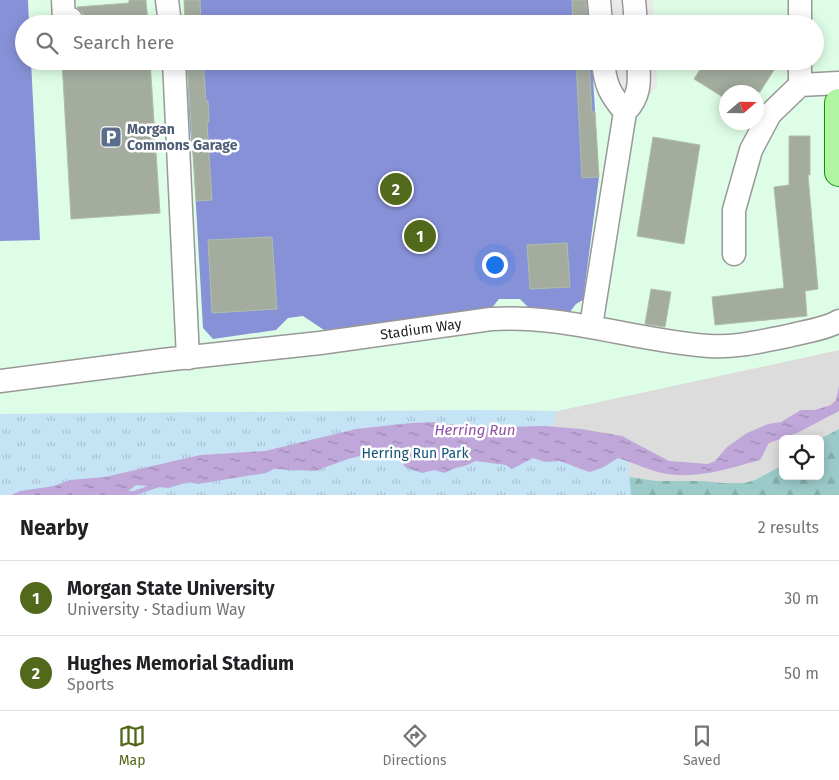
<!DOCTYPE html>
<html lang="en">
<head>
<meta charset="utf-8">
<style>
	:root { --surface:#fff; --page:#f2f2f2; --text:#202124; --muted:#757577; --line:#e0e0e0; --accent:#52681a }
	body { margin:0; font-family:"Fira Sans",sans-serif; background:var(--page); color:var(--text) }
	.controls { position:absolute; right:15px; bottom:15px; display:grid; overflow:hidden; border-radius:8px; box-shadow:0 2px 12px #0003 }
	.controls button { width:45px; height:45px; display:grid; place-items:center; padding:0; border:0; border-bottom:1px solid var(--line); background:var(--surface); color:var(--text); font:25px sans-serif }
	.compass { position:absolute; left:719px; top:85px; width:45px; height:45px; border-radius:50%; background:var(--surface); box-shadow:0 2px 12px #0003; rotate:70deg }
	.you { position:absolute; left:494px; top:264px; width:18px; height:18px; margin:-12px; border:4px solid #fff; border-radius:50%; background:#1a73e8; box-shadow:0 0 0 8px #1a73e833 }
	.badge { display:grid; place-items:center; width:32px; height:32px; border-radius:50%; background:var(--accent); color:#fff; font-size:16px; font-weight:700 }
	.pin { position:absolute; translate:-50% -50%; border:2px solid #fff; box-shadow:0 1px 5px #0006 }
	.list { margin:0; padding:0; list-style:none }
	h2 { display:flex; justify-content:space-between; align-items:center; height:65px; margin:0; padding:0 20px; font-size:21px }
	h2 small { font-size:16px; font-weight:400; color:var(--muted) }
	.list li { display:grid; grid-template-columns:32px 1fr auto; gap:15px; align-items:center; box-sizing:border-box; height:75px; padding:0 20px; border-top:1px solid var(--line) }
	.list b { display:block; font-size:19px; white-space:nowrap }
	.list p { margin:0; font-size:16px; white-space:nowrap; color:var(--muted) }
	.list em { font-size:16px; font-style:normal; color:var(--muted) }
	.icon { flex:none; width:28px; height:28px; fill:none; stroke:currentColor; stroke-width:2; stroke-linecap:round; stroke-linejoin:round }
	.map { position:relative; flex:none; width:839px; height:495px; overflow:hidden }
	.search { position:absolute; background:var(--surface); box-shadow:0 2px 12px #0003; left:15px; right:15px; top:15px; height:55px; display:flex; align-items:center; gap:12px; box-sizing:border-box; padding:0 18px; border-radius:28px; color:var(--muted); font-size:19px }
	.sheet { height:215px; background:var(--surface) }
	nav { display:flex; justify-content:space-around; align-items:center; box-sizing:border-box; height:70px; border-top:1px solid var(--line); background:var(--surface); font-size:14px; color:var(--muted) }
	nav a { display:grid; justify-items:center; gap:2px }
	nav .on { color:var(--accent) }
	.map>svg:first-child { display:block }
	.residential { fill:#dbdcdb; fill-rule:evenodd }
	.education { fill:#defde6; fill-rule:evenodd }
	.forest { fill:url(#forest-firs) }
	.park { fill:url(#park-tufts) }
	.pitch { fill:#8791d8 }
	.parking { fill:#eaeaea }
	.water { fill:url(#water-ripples) }
	.lines { fill:none; stroke-linecap:round; stroke-linejoin:round }
	.stream { stroke:#c0a7d9; stroke-width:4.5 }
	.building { fill:#a4aca0; stroke:#aebfa7 }
	.minor-casing { stroke:#989898; stroke-width:25 }
	.major-casing { stroke:#138e0a; stroke-width:30 }
	.minor { stroke:#fff; stroke-width:22 }
	.major { stroke:#b0f6a2; stroke-width:28 }
	.labels { text-anchor:middle; stroke-width:5; stroke-linejoin:round; paint-order:stroke }
	.service-label { font-size:14px; font-weight:bold; fill:#4e5e75; stroke:#fff; text-anchor:start }
	.street-label { font-size:14px; fill:#1e1e1e; stroke:#fff }
	.park-label { font-size:14px; fill:#125375; stroke:#fff }
	.water-label { font-size:15px; font-style:italic; fill:#9250a7; stroke:#fff }
</style>
</head>
<body>
<div class="map">
<svg width="839" height="495" viewBox="0 0 839 495">
	<defs>
		<pattern id="forest-firs" width="22" height="20" patternUnits="userSpaceOnUse" patternTransform="scale(1.25)"><rect width="22" height="20" fill="#9bcbc9"/><path d="M5 1l3.5 6h-7zM16 11l3.5 6h-7z" fill="#85aeac"/></pattern>
		<pattern id="park-tufts" width="24" height="20" patternUnits="userSpaceOnUse" patternTransform="scale(1.25)"><rect width="24" height="20" fill="#c4e4f6"/><path d="M3 7l-1-3M5 7V3M7 7l1-3M15 17l-1-3M17 17v-4M19 17l1-3" fill="none" stroke="#a8c3d2"/></pattern>
		<pattern id="water-ripples" width="26" height="14" patternUnits="userSpaceOnUse" patternTransform="scale(1.25)"><rect width="26" height="14" fill="#c0a7d9"/><path d="M2 4q2-2 4 0t4 0M15 11q2-2 4 0t4 0" fill="none" stroke="#9b87af"/></pattern>
	</defs>
	<rect width="100%" height="100%" fill="#e5eee4"/>
	<!-- residential -->
	<path class="residential" d="M839 350V495H631L548 437 557 411ZM783 439H820V476H783Z"/>
	<!-- education -->
	<path class="education" d="M0 0H839V350L557 411 479 410 0 414ZM24 24H815V61H24ZM726 92H756V122H726Z"/>
	<!-- forest -->
	<path class="forest" d="M839 429V495H345L609 474 656 481H701L722 483H745L755 480 783 465V476H820V439Z"/>
	<!-- park -->
	<path class="park" d="M479 410 557 411 549 436 627 448 631 495H0V414Z"/>
	<!-- pitch -->
	<g class="pitch">
		<path d="M0 0H28L29 24H24V61H31L40 240 0 241Z"/>
		<path d="M184 0H588L589 24H185Z"/>
		<path d="M187 61H592L599 177 583 300 576 304 569 313 530 309 520 299H499L491 309 324 330 303 316 288 318 276 330 213 339 203 328 193 154C188 123 189 93 187 61Z"/>
	</g>
	<!-- parking -->
	<g class="parking">
		<path d="M595 0H653L654 24H597Z"/>
		<path d="M600 61H656L657 87 644 100 601 81Z"/>
	</g>
	<!-- water -->
	<path class="water" d="M839 386V411L797 433 769 443 760 460C727 469 692 481 658 472 644 468 631 462 618 458L602 468 589 472 560 461 545 462 533 458 512 469 506 465 475 461C463 469 457 465 445 473L434 470 422 473 405 467 393 448 348 459 315 471 274 469 266 473 198 484 188 482 169 488 136 485 123 495H11L20 491 54 486 70 480 105 477 200 455 265 451 356 429 411 423 435 422 479 428 545 426 581 429 622 436 669 461 708 464 715 461 727 447 747 433 768 424 781 422 801 410H815L831 405 836 400Z"/>
	<g class="lines">
		<!-- stream -->
		<path class="stream" d="M119 494 135 493 158 485"/>
	</g>
	<!-- building -->
	<g class="building">
		<path d="M129 0H146L148 24H83L84 19 83 13 77 7 129 3Z"/>
		<path d="M184 0H200L201 24H185Z"/>
		<path d="M572 0H586L588 24H573Z"/>
		<path d="M62 61H150L160 213 71 219Z"/>
		<path d="M187 61H203L206 101H208L209 122H207L212 200 196 201Z"/>
		<path d="M576 61H589L592 112H595L599 177 582 178Z"/>
		<path d="M712 61H760L774 70 760 92H726V99L694 79 703 65 708 68Z"/>
		<path d="M789 136H810V175H808L818 289 805 291 807 316 715 325 712 297 784 288 774 187 789 185Z"/>
		<path d="M653 137 700 145 684 244 637 236Z"/>
		<path d="M272 237 277 309 212 313 208 240Z"/>
		<path d="M567 243 570 287 530 289 527 245Z"/>
		<path d="M651 289 671 292 665 327 645 324Z"/>
	</g>
	<g class="lines">
		<!-- minor casing -->
		<g class="minor-casing">
			<g id="minor">
				<path d="M63 0 64 19H71"/>
				<path d="M167 0 170 24"/>
				<path d="M599 0 601 24"/>
				<path d="M634 0 636 24"/>
				<path d="M800 0V24"/>
				<path d="M174 61 188 358"/>
				<path d="M603 61C605 85 610 94 625 112"/>
				<path d="M800 61V85"/>
				<path d="M734 254V210L751 150 770 114 800 85 839 83"/>
				<path d="M591 326 625 112C640 97 640 82 638 61"/>
				<path id="s1" d="M0 381 163 360 320 343 491 319C566 314 635 341 709 346 736 348 762 341 788 336 803 332 826 329 839 321"/>
			</g>
		</g>
		<!-- major casing -->
		<g class="major-casing">
			<path id="major" d="M839 103V172"/>
		</g>
		<!-- minor -->
		<use href="#minor" class="minor"/>
		<!-- major -->
		<use href="#major" class="major"/>
	</g>
	<!-- icons -->
	<defs>
		<g id="parking-square" transform="scale(1.125)"><rect x="-9" y="-9" width="18" height="18" rx="4" fill="#5c6f8a" stroke="#fff"/><path d="M-3.5-5.5H1a3.5 3.5 0 0 1 0 7H-1V5.5H-3.5ZM-1-3.4V-.6H.8a1.4 1.4 0 0 0 0-2.8Z" fill="#fff"/></g>
	</defs>
	<g fill-rule="evenodd">
		<use href="#parking-square" x="111" y="137"/>
	</g>
	<g class="labels">
		<!-- service labels -->
		<g class="service-label">
			<text x="127" y="134">Morgan<tspan x="127" dy="16">Commons Garage</tspan></text>
		</g>
		<!-- street labels -->
		<g class="street-label">
			<text dy="5" stroke="none"><textPath href="#s1" startOffset="424">Stadium Way</textPath></text>
		</g>
		<!-- park labels -->
		<g class="park-label">
			<text x="415" y="458">Herring Run Park</text>
		</g>
		<!-- water labels -->
		<g class="water-label">
			<text x="475" y="435">Herring Run</text>
		</g>
	</g>
</svg>
<div class="controls">
<button><svg class="icon" aria-label="locate" viewBox="0 0 24 24"><circle cx="12" cy="12" r="6"/><path d="M12 2v4M12 18v4M2 12h4M18 12h4"/></svg></button>
</div>
<svg class="compass" viewBox="-18 -18 36 36"><path d="M0-13l5 13h-10z" fill="#e53935"/><path d="M0 13l5-13h-10z" fill="#757577"/></svg>
<div class="you"></div>
<div class="pin badge" style="left:420px;top:236px">1</div>
<div class="pin badge" style="left:396px;top:189px">2</div>
<div class="search"><svg class="icon" aria-label="search" viewBox="0 0 24 24"><circle cx="10" cy="10" r="6"/><path d="M15 15l6 6"/></svg>Search here</div>
</div>
<section class="sheet">
<h2>Nearby<small>2 results</small></h2>
<ul class="list">
<li><span class="badge">1</span><div><b>Morgan State University</b><p>University · Stadium Way</p></div><em>30 m</em></li>
<li><span class="badge">2</span><div><b>Hughes Memorial Stadium</b><p>Sports</p></div><em>50 m</em></li>
</ul>
</section>
<nav>
<a class="on"><svg class="icon" aria-label="map" viewBox="0 0 24 24"><path d="M3 6l6-2 6 2 6-2v14l-6 2-6-2-6 2zM9 4v14M15 6v14"/></svg>Map</a>
<a><svg class="icon" aria-label="directions" viewBox="0 0 24 24"><path d="M12 3l9 9-9 9-9-9zM9 14v-3h6M13 9l2 2-2 2"/></svg>Directions</a>
<a><svg class="icon" aria-label="saved" viewBox="0 0 24 24"><path d="M7 4h10v16l-5-4-5 4z"/></svg>Saved</a>
</nav>
</body>
</html>
